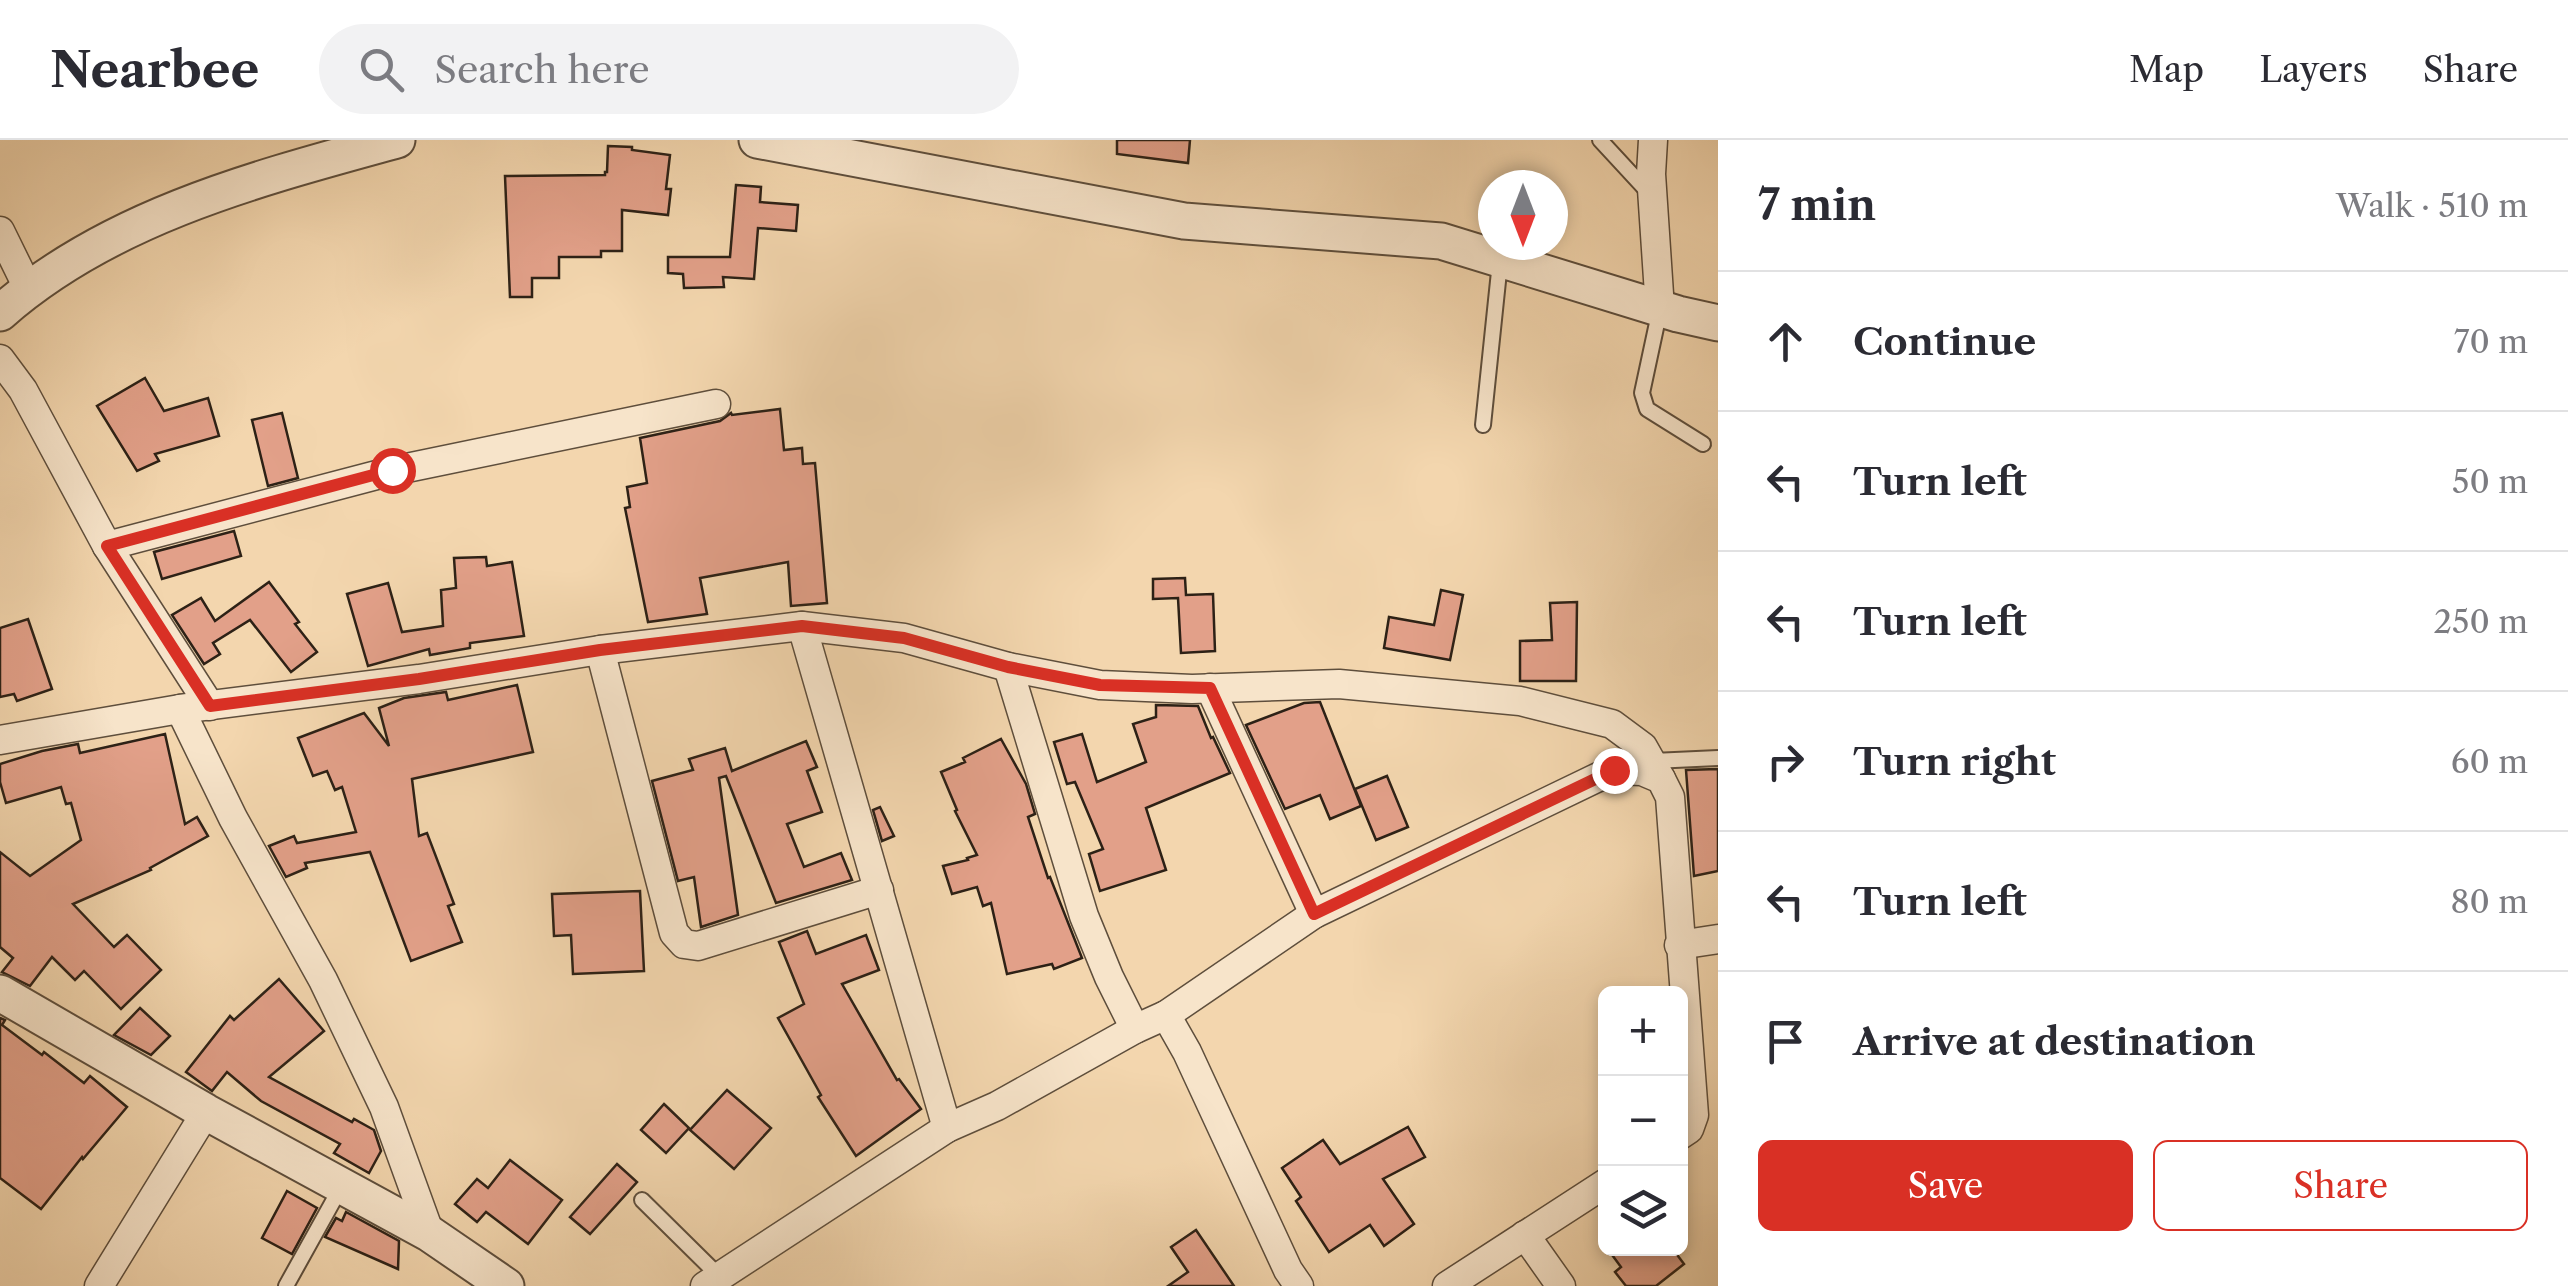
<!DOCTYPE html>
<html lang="en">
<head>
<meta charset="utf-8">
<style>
	:root { --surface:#fff; --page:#f2f2f3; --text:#2b2b33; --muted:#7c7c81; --line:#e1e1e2; --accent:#d93025 }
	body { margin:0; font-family:"Libre Caslon Text",serif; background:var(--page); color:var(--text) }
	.controls { position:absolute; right:30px; bottom:30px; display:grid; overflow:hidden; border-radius:15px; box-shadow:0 5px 15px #0003 }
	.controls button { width:90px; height:90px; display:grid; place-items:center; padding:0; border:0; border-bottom:2px solid var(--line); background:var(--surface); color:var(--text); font:50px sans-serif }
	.compass { position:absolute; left:1478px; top:30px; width:90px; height:90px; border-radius:50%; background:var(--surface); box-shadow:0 5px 15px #0003; rotate:180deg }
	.stop { position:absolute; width:30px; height:30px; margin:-22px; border:8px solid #d93025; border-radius:50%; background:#fff }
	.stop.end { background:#d93025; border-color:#fff; box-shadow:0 2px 10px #0008 }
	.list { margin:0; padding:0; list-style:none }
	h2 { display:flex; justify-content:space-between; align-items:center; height:130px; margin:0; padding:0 40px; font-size:42px }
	h2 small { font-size:32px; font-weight:400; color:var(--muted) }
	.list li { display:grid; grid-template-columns:65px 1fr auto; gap:30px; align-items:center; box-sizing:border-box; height:140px; padding:0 40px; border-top:2px solid var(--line) }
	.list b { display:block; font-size:38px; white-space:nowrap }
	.list em { font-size:32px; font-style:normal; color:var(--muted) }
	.actions { display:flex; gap:20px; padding:30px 40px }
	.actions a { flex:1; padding:22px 0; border:2px solid var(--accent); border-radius:15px; text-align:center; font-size:35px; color:var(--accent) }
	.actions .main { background:var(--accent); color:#fff }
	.icon { flex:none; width:55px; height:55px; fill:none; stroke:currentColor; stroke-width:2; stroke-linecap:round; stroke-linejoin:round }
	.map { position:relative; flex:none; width:1718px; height:1146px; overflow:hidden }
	header { display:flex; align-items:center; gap:60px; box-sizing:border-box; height:140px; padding:0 50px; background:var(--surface); border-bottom:2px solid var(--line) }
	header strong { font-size:48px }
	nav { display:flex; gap:55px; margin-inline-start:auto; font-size:35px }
	.search { width:700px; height:90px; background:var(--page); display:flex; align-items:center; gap:25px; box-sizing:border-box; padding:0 35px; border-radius:55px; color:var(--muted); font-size:38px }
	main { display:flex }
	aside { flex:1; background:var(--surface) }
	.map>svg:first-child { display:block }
	.building { fill:#e2a089; stroke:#2d2116; stroke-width:2.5 }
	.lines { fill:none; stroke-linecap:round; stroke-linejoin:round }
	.service-casing { stroke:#5e4e3c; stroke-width:18 }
	.minor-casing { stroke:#5e4e3c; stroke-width:31 }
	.tertiary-casing { stroke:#5e4e3c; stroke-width:39 }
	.service { stroke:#f7e4ca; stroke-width:14 }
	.minor { stroke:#f7e4ca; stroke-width:28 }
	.tertiary { stroke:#f7e4ca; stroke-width:35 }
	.route { stroke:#d93025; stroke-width:12 }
</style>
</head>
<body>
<header>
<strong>Nearbee</strong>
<div class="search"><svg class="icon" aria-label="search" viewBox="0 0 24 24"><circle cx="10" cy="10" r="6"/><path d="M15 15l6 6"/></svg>Search here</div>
<nav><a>Map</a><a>Layers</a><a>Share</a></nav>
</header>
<main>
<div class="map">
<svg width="1718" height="1146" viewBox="0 0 1718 1146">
	<rect width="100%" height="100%" fill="#f3d6ae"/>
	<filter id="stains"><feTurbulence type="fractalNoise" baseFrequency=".002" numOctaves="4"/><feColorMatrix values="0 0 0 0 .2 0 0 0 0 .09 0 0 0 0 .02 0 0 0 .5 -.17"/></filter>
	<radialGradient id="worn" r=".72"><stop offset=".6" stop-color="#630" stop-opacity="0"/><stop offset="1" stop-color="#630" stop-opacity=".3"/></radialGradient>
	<!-- building -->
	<g class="building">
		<path d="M1117 0H1190L1188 23 1117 14Z"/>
		<path d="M608 6 632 7V10L670 15 666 49H671L668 75 622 70V111H601V117H559V138H532V157H510L505 36 605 35V32H607Z"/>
		<path d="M736 45 761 47 760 62 798 65 796 91 758 88 754 139 723 137 724 147 684 148 683 134 668 133V117H730Z"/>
		<path d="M145 238 164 271 208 258 219 296 155 314 159 321 137 331 97 266Z"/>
		<path d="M780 269 784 310 802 308 803 324 815 323 827 463 791 466 788 422 700 438 707 474 648 482 625 368 630 367 627 347 647 343 640 298 720 281 731 273 732 275Z"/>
		<path d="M282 273 298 338 268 346 252 280Z"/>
		<path d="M234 391 241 416 162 439 154 412Z"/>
		<path d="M486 417 487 426 512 422 524 496 470 503V508L430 515 429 509 368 526 347 454 388 443 402 492 443 486 441 450 456 448 454 418Z"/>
		<path d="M1185 438 1186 455 1213 454 1215 511 1181 513 1178 458 1153 459V439Z"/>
		<path d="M269 442 299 482 295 484 317 512 291 532 250 480 213 503 220 514 204 524 172 475 201 458 215 481Z"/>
		<path d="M1441 450 1463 455 1450 520 1384 508 1389 477 1434 485Z"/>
		<path d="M1577 462 1576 541H1520V501L1552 500 1550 463Z"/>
		<path d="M28 479 52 549 17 561 14 554 0 557V488Z"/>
		<path d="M517 545 533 612 412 639 419 696 427 693 454 764 448 766 462 802 411 821 370 712 305 723 307 728 286 737 269 706 294 696 297 703 356 692 342 647 335 650 327 631 313 636 298 598 364 573 389 606 379 568 404 558 446 552 448 560Z"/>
		<path d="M1320 562 1361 666 1330 679 1320 655 1285 669 1246 585 1304 563Z"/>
		<path d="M1156 565 1198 566 1211 598 1213 597 1230 633 1146 668 1166 730 1100 751 1089 714 1103 709 1075 642 1067 644 1054 602 1082 594 1097 642 1146 622 1133 584 1156 577Z"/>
		<path d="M165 594 185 684 197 677 208 696 150 728 151 730 73 764 114 807 127 795 161 830 121 869 84 831 75 840 52 817 30 846 2 832 13 818 0 807V712L30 736 81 700 71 663 66 664 61 647 6 663 0 642V624L42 611 78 604 80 613Z"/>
		<path d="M1001 599 1026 644 1035 674 1028 677 1048 738 1050 737 1082 818 1054 829 1052 824 1007 834 991 763 983 766 977 747 952 754 943 726 968 720 967 718 977 715 955 671 957 670 941 632 965 622 963 618Z"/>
		<path d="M806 601 817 627 807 631 822 672 787 684 804 727 841 713 852 740 776 763 726 636 719 638 738 775 701 787 694 737 678 741 652 641 693 630 689 619 725 608 732 631Z"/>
		<path d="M1718 629V731L1694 736 1686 630Z"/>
		<path d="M1387 636 1408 687 1376 700 1355 649Z"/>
		<path d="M880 667 894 696 882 701 873 670Z"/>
		<path d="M640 751 644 831 573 834 571 795 554 796 552 754Z"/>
		<path d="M807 791 816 814 866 795 879 830 842 844 897 940 899 939 921 969 856 1016 818 957 821 955 778 878 804 864 779 802Z"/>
		<path d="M279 839 324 891 269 937 352 982 354 979 374 990 381 1011 369 1033 334 1013 340 1004 261 961 227 932 212 951 186 932 230 876 234 880Z"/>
		<path d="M140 868 170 896 151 915 114 895Z"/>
		<path d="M0 878 5 880 2 885 42 915 44 912 84 943 90 936 127 967 83 1019 82 1017 41 1069 0 1038Z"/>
		<path d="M727 950 771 988 734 1029 690 990Z"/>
		<path d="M664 964 689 988 666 1013 641 990Z"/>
		<path d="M1408 987 1425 1017 1383 1039 1414 1084 1384 1106 1370 1085 1329 1112 1296 1061 1301 1057 1282 1028 1323 1000 1340 1024Z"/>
		<path d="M510 1020 562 1060 528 1104 486 1072 477 1082 455 1064 477 1039 488 1048Z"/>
		<path d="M617 1024 637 1042 590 1094 570 1077Z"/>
		<path d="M287 1051 317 1068 292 1114 262 1098Z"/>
		<path d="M346 1072 399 1101 398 1129 325 1097 336 1078 342 1081Z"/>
		<path d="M1196 1090 1234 1146H1168L1188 1132 1171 1107Z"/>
		<path d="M1607 1108H1672L1684 1124 1656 1146H1626L1615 1132 1621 1127Z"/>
	</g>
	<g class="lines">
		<!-- service casing -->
		<g class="service-casing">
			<g id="service">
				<path d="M1600 0 1649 53"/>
				<path d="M1660 169 1642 253 1647 269 1703 304"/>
				<path d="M1483 285 1500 122"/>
				<path d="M1653 621 1718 618"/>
				<path d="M642 1060 720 1137"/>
				<path d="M286 1146 341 1047"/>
			</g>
		</g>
		<!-- minor casing -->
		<g class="minor-casing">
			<g id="minor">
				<path d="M1653 0 1651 34 1660 169"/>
				<path d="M0 91 28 148"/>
				<path d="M0 219 23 250 107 406 210 566"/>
				<path d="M107 406 392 331 716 264"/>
				<path d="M802 486 947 988"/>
				<path d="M600 510 674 793 684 804 698 806 879 750"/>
				<path d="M1008 527 1084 776 1109 837 1135 889"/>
				<path d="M1210 548 1314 774"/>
				<path d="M180 569 233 678 323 840 384 967 430 1094"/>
				<path d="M0 600 180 569 419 539 600 510 802 486 904 498 1008 527 1100 545 1192 549 1339 544 1520 561 1612 584 1643 607 1661 639"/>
				<path d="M1679 805 1718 799"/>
				<path d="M1166 875 1187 912 1288 1130 1299 1146"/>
				<path d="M1525 1095 1561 1146"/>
				<path d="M99 1146 206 972"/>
				<path d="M705 1146 947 988 997 966 1135 889 1166 875 1314 774 1613 630 1642 631 1661 639 1670 657 1694 975 1689 989 1680 995"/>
				<path d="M1447 1146 1606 1043"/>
			</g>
		</g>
		<!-- tertiary casing -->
		<g class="tertiary-casing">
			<g id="tertiary">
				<path d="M757 0 1184 81 1441 101 1678 174 1718 183"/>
				<path d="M0 173C110 76 259 38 397 0"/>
				<path d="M0 853 206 972 430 1094 506 1146"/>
			</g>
		</g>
		<!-- service -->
		<use href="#service" class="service"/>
		<!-- minor -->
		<use href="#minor" class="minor"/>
		<!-- tertiary -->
		<use href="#tertiary" class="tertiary"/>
	</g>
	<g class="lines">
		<!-- route -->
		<path class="route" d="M392 330 107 406 210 566 419 539 600 510 802 486 904 498 1008 527 1100 545 1210 548 1314 774 1614 630"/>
	</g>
	<rect width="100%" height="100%" filter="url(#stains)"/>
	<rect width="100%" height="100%" fill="url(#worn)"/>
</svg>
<div class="controls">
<button>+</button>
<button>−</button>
<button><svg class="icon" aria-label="layers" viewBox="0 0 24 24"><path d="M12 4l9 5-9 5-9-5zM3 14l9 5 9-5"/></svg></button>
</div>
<svg class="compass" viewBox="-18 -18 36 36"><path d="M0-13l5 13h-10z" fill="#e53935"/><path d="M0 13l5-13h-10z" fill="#7c7c81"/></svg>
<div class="stop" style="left:392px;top:330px"></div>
<div class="stop end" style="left:1614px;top:630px"></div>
</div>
<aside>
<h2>7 min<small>Walk · 510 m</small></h2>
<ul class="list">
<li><svg class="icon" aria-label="ahead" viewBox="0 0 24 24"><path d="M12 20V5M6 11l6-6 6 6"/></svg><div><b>Continue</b></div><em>70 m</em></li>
<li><svg class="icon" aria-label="left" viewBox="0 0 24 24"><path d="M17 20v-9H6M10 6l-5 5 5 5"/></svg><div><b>Turn left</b></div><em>50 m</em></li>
<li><svg class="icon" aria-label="left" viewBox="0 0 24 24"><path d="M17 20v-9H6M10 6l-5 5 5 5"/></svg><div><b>Turn left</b></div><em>250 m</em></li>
<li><svg class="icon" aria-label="right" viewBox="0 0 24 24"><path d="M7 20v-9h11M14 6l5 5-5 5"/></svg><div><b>Turn right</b></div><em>60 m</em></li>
<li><svg class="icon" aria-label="left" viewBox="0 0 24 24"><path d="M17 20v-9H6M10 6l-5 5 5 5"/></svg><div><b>Turn left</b></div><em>80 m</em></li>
<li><svg class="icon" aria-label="arrive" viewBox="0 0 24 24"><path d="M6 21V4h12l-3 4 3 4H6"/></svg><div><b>Arrive at destination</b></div></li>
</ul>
<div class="actions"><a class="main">Save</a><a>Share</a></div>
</aside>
</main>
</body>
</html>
